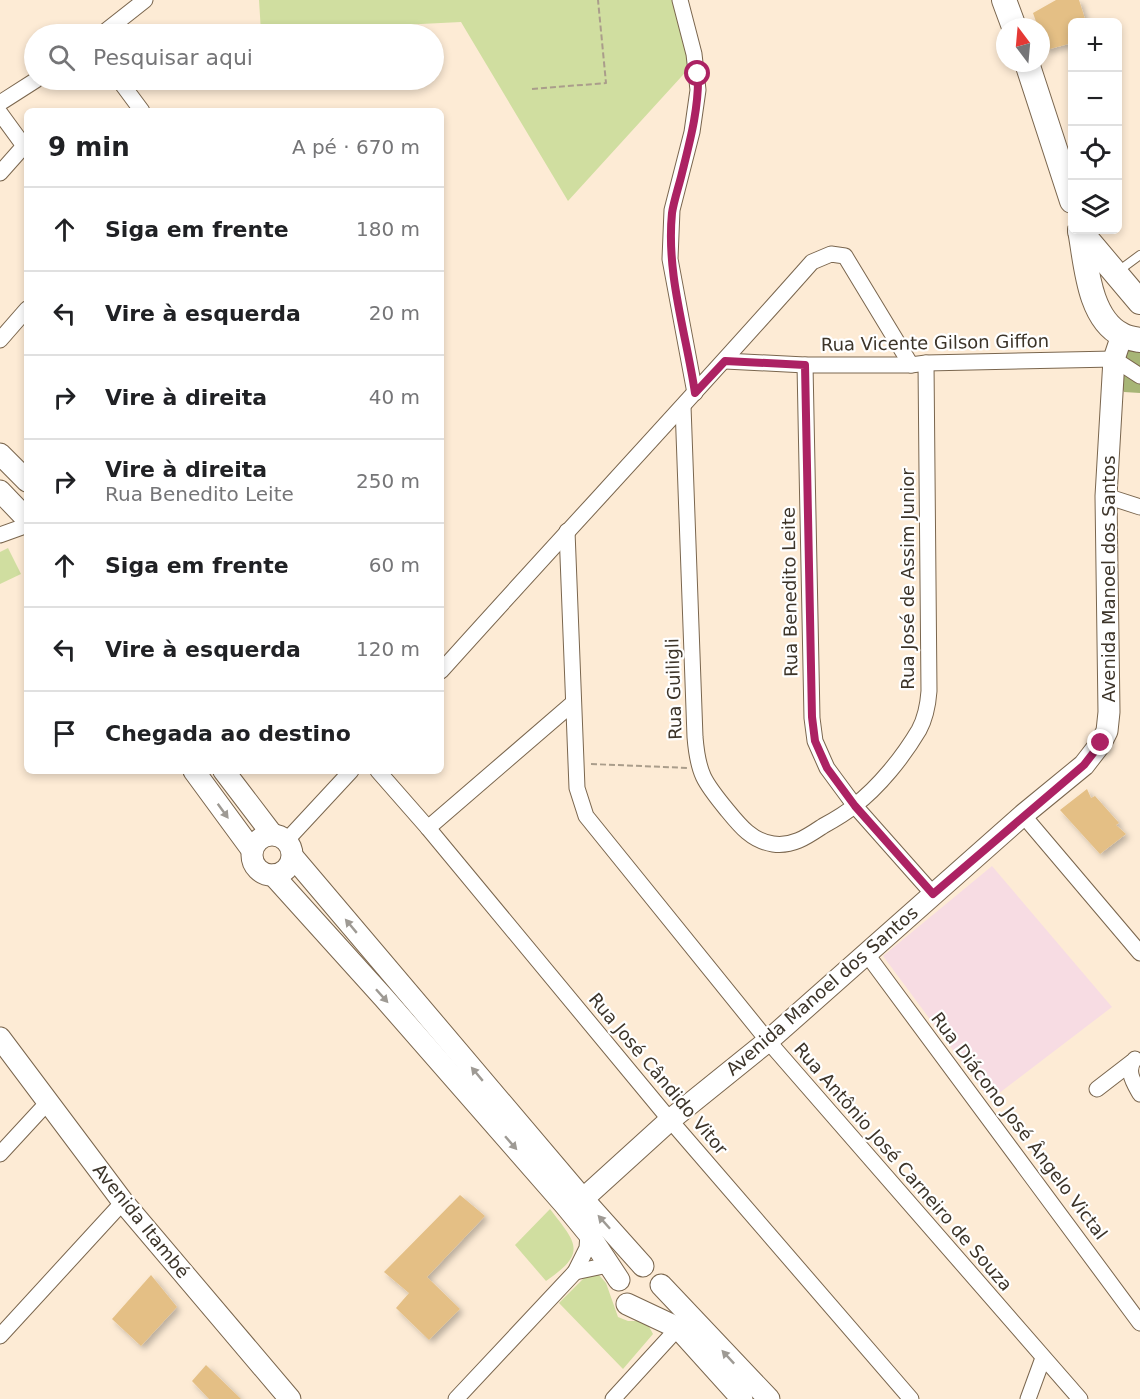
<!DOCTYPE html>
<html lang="pt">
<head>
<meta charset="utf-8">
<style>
	:root { --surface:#fff; --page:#f2f2f2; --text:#202124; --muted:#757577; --line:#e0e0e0 }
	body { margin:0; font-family:"DejaVu Sans",sans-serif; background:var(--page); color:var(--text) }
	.controls { position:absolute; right:18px; top:18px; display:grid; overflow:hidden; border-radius:9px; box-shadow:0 3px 9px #0003 }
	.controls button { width:54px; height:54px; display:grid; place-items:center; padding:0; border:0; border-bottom:2px solid var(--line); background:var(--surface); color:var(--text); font:30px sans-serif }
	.compass { position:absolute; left:996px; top:18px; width:54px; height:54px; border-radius:50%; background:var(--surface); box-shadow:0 3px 9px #0003; rotate:344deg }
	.stop { position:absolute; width:18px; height:18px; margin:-14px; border:4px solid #ac2263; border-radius:50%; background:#fff }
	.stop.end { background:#ac2263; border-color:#fff; box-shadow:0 2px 6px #0008 }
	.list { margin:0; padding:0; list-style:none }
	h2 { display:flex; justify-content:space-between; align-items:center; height:78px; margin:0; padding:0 24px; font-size:26px }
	h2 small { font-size:20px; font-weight:400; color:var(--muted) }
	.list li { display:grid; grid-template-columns:39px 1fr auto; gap:18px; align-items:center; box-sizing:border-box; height:84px; padding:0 24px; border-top:2px solid var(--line) }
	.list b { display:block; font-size:22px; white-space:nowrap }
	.list p { margin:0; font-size:20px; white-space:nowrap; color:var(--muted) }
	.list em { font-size:20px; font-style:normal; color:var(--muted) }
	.icon { flex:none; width:33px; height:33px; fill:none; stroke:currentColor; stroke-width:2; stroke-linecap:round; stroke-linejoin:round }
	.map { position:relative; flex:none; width:1140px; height:1399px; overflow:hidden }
	.search { position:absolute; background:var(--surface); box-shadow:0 3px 9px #0003; left:24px; top:24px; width:420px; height:66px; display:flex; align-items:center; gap:15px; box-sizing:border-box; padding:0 21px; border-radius:33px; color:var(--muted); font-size:22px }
	.panel { position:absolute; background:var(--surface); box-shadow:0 3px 9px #0003; left:24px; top:108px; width:420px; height:666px; border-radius:9px }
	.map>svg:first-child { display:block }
	.education { fill:#f7dce3 }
	.green { fill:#d0dea0 }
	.forest { fill:#a7b576 }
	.building { fill:#e4bf85; filter:url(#shadow) }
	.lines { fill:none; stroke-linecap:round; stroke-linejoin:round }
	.lane-casing { stroke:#7a664e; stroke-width:10 }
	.street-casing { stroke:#7a664e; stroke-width:17 }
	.secondary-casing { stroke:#7a664e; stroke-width:23 }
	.primary-casing { stroke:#7a664e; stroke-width:26 }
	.path { stroke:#aa9d8b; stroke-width:2; stroke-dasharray:6 3; stroke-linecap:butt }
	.lane { stroke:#fff; stroke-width:8 }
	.street { stroke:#fff; stroke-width:15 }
	.secondary { stroke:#fff; stroke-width:21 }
	.primary { stroke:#fff; stroke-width:24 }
	.oneway { fill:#9e9a94 }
	.route { stroke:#ac2263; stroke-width:8 }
	.labels { text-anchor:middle; stroke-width:4.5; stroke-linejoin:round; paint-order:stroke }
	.street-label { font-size:18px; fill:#3c3429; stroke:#fff }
</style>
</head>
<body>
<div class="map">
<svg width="1140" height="1399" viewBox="0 0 1140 1399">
	<defs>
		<filter id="shadow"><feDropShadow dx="3.5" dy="3.5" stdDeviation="3" flood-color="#0004"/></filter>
	</defs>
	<rect width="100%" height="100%" fill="#fdebd5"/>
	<!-- education -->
	<path class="education" d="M992 866 1112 1007 990 1100 883 956Z"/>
	<!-- green -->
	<g class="green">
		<path d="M259 0H675L692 65 568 201 461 22 261 32Z"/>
		<path d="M8 548 21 574 0 584V552Z"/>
		<path d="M550 1209C576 1243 588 1252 546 1281L515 1245Z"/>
		<path d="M598 1274 606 1283 618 1317 628 1321H646L653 1334 623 1369 559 1303 587 1275Z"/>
	</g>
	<!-- forest -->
	<path class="forest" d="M1140 344V393L1124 392 1119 380 1125 352Z"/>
	<!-- building -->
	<g class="building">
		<path d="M1056 0H1079L1086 22H1072V43L1046 50 1041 36V27H1038L1033 13Z"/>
		<path d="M1087 789 1091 798 1095 796 1119 823 1116 825 1126 834 1100 854 1060 810Z"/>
		<path d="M460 1195 485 1216 427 1277 460 1309 429 1340 396 1308 409 1293 384 1272Z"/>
		<path d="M151 1275 177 1307 141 1346 112 1319Z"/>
		<path d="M206 1365 241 1399H209L192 1381Z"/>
	</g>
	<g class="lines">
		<!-- lane casing -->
		<g class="lane-casing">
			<path id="lane" d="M1117 272 1140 255"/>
		</g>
		<!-- street casing -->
		<g class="street-casing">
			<g id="street">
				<path d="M680 0 694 54 698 90 692 132 672 210 670 259 695 393"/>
				<path d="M102 34 145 0"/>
				<path d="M119 80 142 111"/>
				<path d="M0 103 36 80"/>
				<path d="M0 113 27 150"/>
				<path d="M0 173 24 146"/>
				<path d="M0 340 27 309"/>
				<path d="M725 361 805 365H911L926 363 1114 359 1140 376"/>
				<path d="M805 365 812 718 815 741 827 768 855 806 933 894"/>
				<path d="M683 406 695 737C698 774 704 782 727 810 740 826 752 841 773 844 793 847 808 836 823 826 834 820 845 814 854 806 879 787 903 757 919 730 926 717 928 705 929 691L926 363"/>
				<path d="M1106 496 1140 507"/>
				<path d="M567 531 577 788 586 816 768 1041 1080 1399"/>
				<path d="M0 535 25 526"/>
				<path d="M441 671C564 534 690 400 812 262L831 254 845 256 911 365"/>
				<path d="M378 771 428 828 670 1120 911 1399"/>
				<path d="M1023 815 1140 953"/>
				<path d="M428 828 573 703"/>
				<path d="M286 841 351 771"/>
				<path d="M866 953 1140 1323"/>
				<path d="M1135 1059C1125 1070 1134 1083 1140 1094"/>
				<path d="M1097 1089 1132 1062"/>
				<path d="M0 1154 48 1102"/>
				<path d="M575 1272 608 1265"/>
				<path d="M0 1336 123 1202"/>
				<path d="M456 1399 575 1272 587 1248 588 1233"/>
				<path d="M613 1399 678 1328"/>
				<path d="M1028 1399 1043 1358"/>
			</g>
		</g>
		<!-- secondary casing -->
		<g class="secondary-casing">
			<g id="secondary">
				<path d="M0 454 27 481"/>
				<path d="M0 491 23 515"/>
				<path d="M194 771 252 850"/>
				<path d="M224 771 272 834"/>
				<circle cx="272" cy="855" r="20"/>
				<path d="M293 857 583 1199 643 1266"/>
				<path d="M273 875 384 998 565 1205 588 1233 619 1280"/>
				<path d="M0 1038 123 1202 290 1399"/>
				<path d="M583 1199 670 1120 768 1041 1023 815 1084 765 1101 743 1107 731 1109 712 1106 496 1114 359 1122 335"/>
				<path d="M661 1285 769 1399"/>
				<path d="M627 1304 678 1328 742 1399"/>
			</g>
		</g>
		<!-- primary casing -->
		<g class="primary-casing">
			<g id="primary">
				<path d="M1004 0 1014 27"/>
				<path d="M1027 63 1072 201"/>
				<path d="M1080 230C1086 262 1088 318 1122 335 1127 338 1134 339 1140 340"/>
				<path d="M1080 231 1140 302"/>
			</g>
		</g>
		<!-- path -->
		<g class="path">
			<path d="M532 89 606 83 598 0"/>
			<path d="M591 764 687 768"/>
		</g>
		<!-- lane -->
		<use href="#lane" class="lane"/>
		<!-- street -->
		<use href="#street" class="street"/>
		<!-- secondary -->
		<use href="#secondary" class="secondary"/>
		<!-- primary -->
		<use href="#primary" class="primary"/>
	</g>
	<!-- one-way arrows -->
	<defs><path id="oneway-solid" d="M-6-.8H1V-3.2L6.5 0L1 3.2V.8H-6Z" transform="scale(1.5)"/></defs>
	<g class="oneway">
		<use href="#oneway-solid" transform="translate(223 811) rotate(54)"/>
		<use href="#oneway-solid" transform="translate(351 926) rotate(-130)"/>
		<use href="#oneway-solid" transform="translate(382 996) rotate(48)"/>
		<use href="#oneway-solid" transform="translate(477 1074) rotate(-130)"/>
		<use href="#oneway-solid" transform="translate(511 1143) rotate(49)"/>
		<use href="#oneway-solid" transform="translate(604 1222) rotate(-132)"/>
		<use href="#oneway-solid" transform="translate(728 1357) rotate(-133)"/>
	</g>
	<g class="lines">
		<!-- route -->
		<path class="route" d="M698 74C699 108 690 141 682 173 679 186 674 200 672 213 666 274 686 333 695 393L725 361 805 365 812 717 815 741 827 768 855 806 933 894 1084 765 1101 743"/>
	</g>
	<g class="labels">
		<!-- street labels -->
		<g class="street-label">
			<text transform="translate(935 343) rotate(-1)" y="6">Rua Vicente Gilson Giffon</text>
			<text transform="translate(908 579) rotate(-90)" y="6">Rua José de Assim Junior</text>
			<text transform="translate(1109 579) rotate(-90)" y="6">Avenida Manoel dos Santos</text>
			<text transform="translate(790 592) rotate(-91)" y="6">Rua Benedito Leite</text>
			<text transform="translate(674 689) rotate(-92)" y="6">Rua Guiligli</text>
			<text transform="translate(822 991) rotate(-41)" y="6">Avenida Manoel dos Santos</text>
			<text transform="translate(658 1074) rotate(50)" y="6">Rua José Cândido Vitor</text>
			<text transform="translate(1019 1126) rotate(53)" y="6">Rua Diácono José Ângelo Victal</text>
			<text transform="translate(903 1167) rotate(49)" y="6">Rua Antônio José Carneiro de Souza</text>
			<text transform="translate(141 1221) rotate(51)" y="6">Avenida Itambé</text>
		</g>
	</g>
</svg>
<div class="controls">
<button>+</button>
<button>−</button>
<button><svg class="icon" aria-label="locate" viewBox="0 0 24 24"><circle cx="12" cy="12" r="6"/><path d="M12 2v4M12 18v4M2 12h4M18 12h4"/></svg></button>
<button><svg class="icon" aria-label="layers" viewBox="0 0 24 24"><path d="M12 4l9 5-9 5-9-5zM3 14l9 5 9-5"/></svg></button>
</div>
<svg class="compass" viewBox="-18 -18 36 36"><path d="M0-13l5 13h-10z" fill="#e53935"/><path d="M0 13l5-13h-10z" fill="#757577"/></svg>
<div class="stop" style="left:698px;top:74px"></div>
<div class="stop end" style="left:1101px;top:743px"></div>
<div class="search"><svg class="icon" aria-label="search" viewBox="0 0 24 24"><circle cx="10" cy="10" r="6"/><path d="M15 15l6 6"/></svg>Pesquisar aqui</div>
<section class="panel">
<h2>9 min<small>A pé · 670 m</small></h2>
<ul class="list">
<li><svg class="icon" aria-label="ahead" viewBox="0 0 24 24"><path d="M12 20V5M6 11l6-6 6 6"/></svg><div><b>Siga em frente</b></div><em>180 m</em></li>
<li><svg class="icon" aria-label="left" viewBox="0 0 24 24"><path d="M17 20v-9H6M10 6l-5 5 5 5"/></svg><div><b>Vire à esquerda</b></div><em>20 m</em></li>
<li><svg class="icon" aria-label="right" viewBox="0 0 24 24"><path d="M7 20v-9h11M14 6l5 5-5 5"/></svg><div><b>Vire à direita</b></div><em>40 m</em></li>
<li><svg class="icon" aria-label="right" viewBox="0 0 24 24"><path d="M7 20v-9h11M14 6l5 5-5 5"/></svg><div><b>Vire à direita</b><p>Rua Benedito Leite</p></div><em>250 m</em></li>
<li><svg class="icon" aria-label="ahead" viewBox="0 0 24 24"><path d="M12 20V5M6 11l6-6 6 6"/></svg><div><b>Siga em frente</b></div><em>60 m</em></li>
<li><svg class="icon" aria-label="left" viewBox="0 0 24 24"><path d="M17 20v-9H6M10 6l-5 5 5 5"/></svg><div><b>Vire à esquerda</b></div><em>120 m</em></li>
<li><svg class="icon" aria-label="arrive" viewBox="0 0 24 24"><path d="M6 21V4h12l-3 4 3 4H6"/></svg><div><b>Chegada ao destino</b></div></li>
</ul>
</section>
</div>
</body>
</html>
